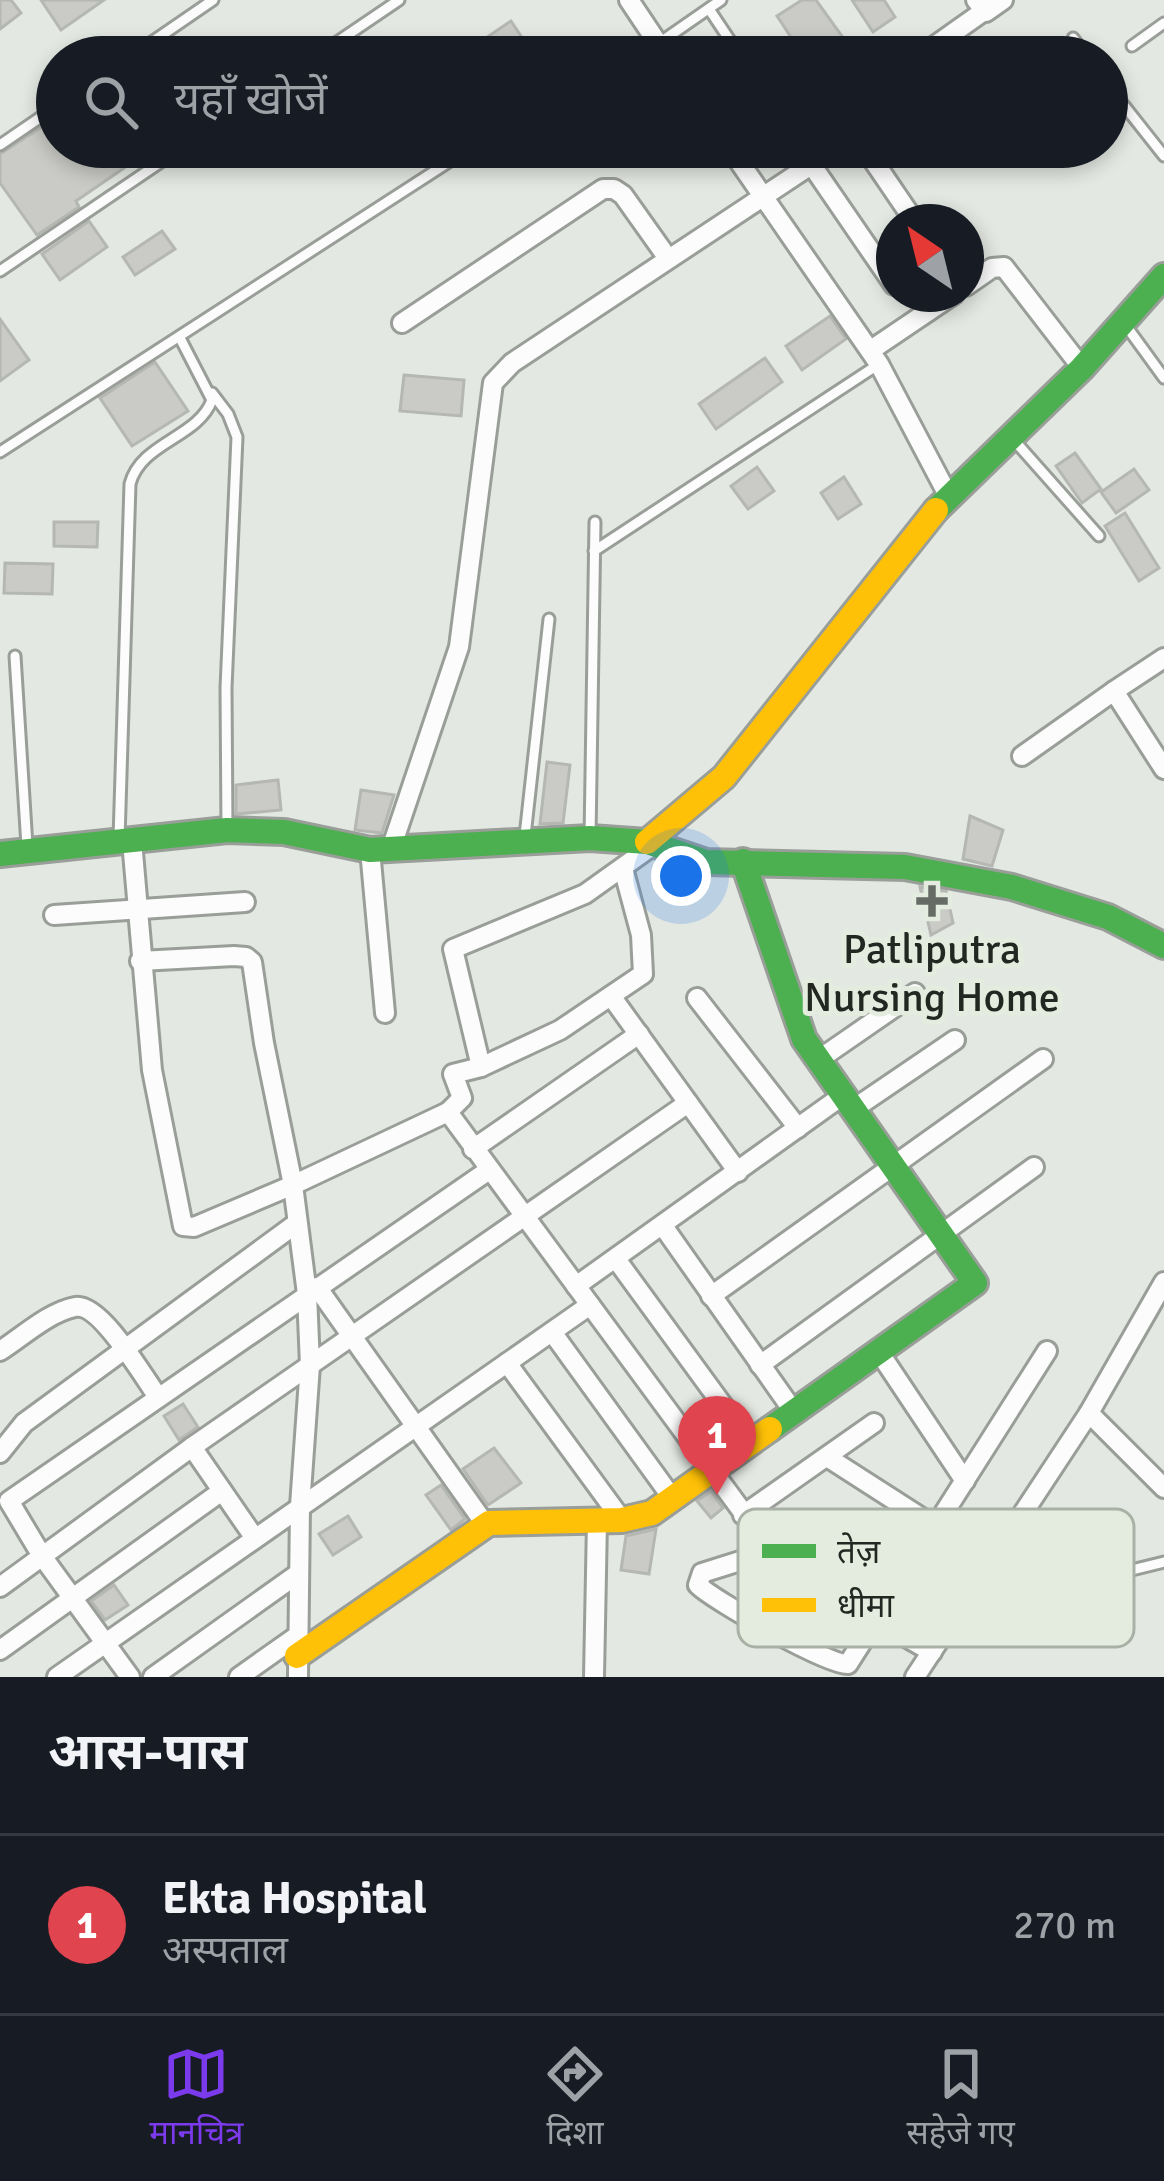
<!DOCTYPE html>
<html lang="hi">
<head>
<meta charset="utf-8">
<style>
	:root { --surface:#171b24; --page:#20242c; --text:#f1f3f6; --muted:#9ea1a6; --line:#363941; --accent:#7c3aed }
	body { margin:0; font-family:Signika,"Noto Sans Devanagari",sans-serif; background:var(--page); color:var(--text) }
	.compass { position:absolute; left:876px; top:204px; width:108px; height:108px; border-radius:50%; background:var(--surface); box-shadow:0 6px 18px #0003; rotate:325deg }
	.you { position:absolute; left:681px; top:876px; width:42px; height:42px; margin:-30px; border:9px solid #fff; border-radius:50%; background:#1a73e8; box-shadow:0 0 0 18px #1a73e833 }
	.badge { display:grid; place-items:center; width:78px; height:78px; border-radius:50%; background:var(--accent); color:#fff; font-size:39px; font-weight:700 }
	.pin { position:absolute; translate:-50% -99px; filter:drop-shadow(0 3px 6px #0008) }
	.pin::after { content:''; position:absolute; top:63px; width:42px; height:36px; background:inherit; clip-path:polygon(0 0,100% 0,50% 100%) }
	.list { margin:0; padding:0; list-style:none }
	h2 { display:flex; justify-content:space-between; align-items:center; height:156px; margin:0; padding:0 48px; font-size:51px }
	h2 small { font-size:39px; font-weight:400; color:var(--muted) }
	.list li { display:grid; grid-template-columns:78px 1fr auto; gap:36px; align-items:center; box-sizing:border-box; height:180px; padding:0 48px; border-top:3px solid var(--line) }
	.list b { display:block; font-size:45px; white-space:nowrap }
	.list p { margin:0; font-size:39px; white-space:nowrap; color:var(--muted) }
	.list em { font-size:39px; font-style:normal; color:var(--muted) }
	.icon { flex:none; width:66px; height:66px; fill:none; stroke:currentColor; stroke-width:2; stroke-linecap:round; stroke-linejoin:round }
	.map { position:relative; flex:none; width:1164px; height:1677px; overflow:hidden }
	.search { position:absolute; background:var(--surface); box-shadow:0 6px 18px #0003; left:36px; right:36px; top:36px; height:132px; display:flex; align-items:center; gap:30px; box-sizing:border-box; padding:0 42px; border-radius:66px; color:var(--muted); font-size:45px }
	.sheet { height:336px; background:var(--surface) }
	nav { display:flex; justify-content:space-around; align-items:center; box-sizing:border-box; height:168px; border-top:3px solid var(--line); background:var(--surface); font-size:33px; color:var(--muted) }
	nav a { display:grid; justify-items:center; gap:6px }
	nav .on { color:var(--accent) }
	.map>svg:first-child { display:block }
	.building { fill:#cacbc6; stroke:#b5b7b2; stroke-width:3 }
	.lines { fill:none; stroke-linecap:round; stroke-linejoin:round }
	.lane-casing { stroke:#9a9e99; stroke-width:15 }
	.street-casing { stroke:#9a9e99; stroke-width:24 }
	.fast-casing { stroke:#9a9e99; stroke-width:30 }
	.slow-casing { stroke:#9a9e99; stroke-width:30 }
	.lane { stroke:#fbfcfb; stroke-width:9 }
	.street { stroke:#fbfcfb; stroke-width:18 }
	.fast { stroke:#4caf50; stroke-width:24 }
	.slow { stroke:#ffc107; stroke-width:24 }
	.poi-dot { fill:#676b65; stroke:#e3ecde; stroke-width:4.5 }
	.labels { text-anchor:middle; stroke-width:10; stroke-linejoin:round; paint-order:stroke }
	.poi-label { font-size:42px; fill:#232722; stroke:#e3ecde }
	.key { fill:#e3ecde; stroke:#a9b1a6; stroke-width:3 }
	.key-label { font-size:33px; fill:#232722 }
</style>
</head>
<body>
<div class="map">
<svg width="1164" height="1677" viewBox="0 0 1164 1677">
	<rect width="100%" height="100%" fill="#e4e8e2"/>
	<!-- building -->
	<g class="building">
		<path d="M0 0H11L21 13 0 29Z"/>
		<path d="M41 0H104L61 30Z"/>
		<path d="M802 0H816L857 57H804L777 16Z"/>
		<path d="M852 0H884L895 17 873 32Z"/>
		<path d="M511 21 535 57H458Z"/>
		<path d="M57 117V147H110L124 168 76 201 79 207 37 235 0 183V154Z"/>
		<path d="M89 221 107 247 60 280 42 254Z"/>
		<path d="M162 231 175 249 135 275 123 257Z"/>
		<path d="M830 316 846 339 802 370 786 346Z"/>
		<path d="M0 319 29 360 0 381Z"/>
		<path d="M765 358 782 382 716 429 699 404Z"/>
		<path d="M155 362 188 411 132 446 100 398Z"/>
		<path d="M404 375 464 380 461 416 400 411Z"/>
		<path d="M1075 453 1101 489 1082 503 1056 466Z"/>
		<path d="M757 467 774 491 748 509 731 486Z"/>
		<path d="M1134 469 1149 490 1116 513 1101 492Z"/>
		<path d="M844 477 861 504 838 519 821 493Z"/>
		<path d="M1125 513 1159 568 1139 581 1105 526Z"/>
		<path d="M54 522H98L97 547 54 546Z"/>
		<path d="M5 563 53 564 52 594 4 593Z"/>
		<path d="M547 762 570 765 563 823 540 824Z"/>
		<path d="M278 780 281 810 236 814V785Z"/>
		<path d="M361 790 394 795 382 833 355 830Z"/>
		<path d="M970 816 1003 830 992 866 963 859Z"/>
		<path d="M920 887 946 891 953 923 931 935Z"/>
		<path d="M183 1404 198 1427 179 1440 164 1416Z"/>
		<path d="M494 1448 521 1483 488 1505 463 1469Z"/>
		<path d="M441 1485 465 1519 451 1530 426 1495Z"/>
		<path d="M711 1491 723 1508 711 1518 697 1501Z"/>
		<path d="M348 1516 361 1537 333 1555 319 1534Z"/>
		<path d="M656 1529 649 1574 621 1570 626 1536Z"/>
		<path d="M114 1585 128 1605 105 1620 91 1601Z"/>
	</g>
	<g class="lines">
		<!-- lane casing -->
		<g class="lane-casing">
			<g id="lane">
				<path d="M709 9 741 57"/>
				<path d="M1073 38 1087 57"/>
				<path d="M1132 46 1164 23"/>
				<path d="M130 57 213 0"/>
				<path d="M315 57 399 0"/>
				<path d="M639 57 721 0"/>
				<path d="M1107 84 1164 156"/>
				<path d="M0 145 57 106"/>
				<path d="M0 271 183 147"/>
				<path d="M1124 323 1164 378"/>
				<path d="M212 393 228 414 237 437 226 688 227 830"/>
				<path d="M1013 439 1099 536"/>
				<path d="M0 452 472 147"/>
				<path d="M594 551 879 364"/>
				<path d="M15 656 27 846"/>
				<path d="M525 836 549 619"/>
				<path d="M590 838 595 522"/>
				<path d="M119 839 130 484C141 442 198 438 212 400L180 338"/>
				<path d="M964 1611 1164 1562"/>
			</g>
		</g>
		<!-- street casing -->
		<g class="street-casing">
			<g id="street">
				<path d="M629 0 667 57"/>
				<path d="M976 0 986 12 1003 0"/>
				<path d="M919 57 984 11"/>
				<path d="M729 147 879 364 948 495"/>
				<path d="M864 147 915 222"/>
				<path d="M811 164 894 285"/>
				<path d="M966 286 992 268 1004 267 1082 368"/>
				<path d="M402 323 603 189H614L623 195 667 257"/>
				<path d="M871 350 954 294"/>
				<path d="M1114 691 1164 658"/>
				<path d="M1022 756 1114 691 1164 769"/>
				<path d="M132 841 152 1070 183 1226 194 1227 293 1185 307 1294 310 1365 300 1506 298 1677"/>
				<path d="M391 849 459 647 493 383 512 363 838 147"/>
				<path d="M370 850 385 1013"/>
				<path d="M54 915 245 902"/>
				<path d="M140 961 234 956 246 957 252 962 264 1043 293 1185 448 1112 462 1098 453 1074 481 1067 453 949 585 894 655 844"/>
				<path d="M611 996 738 1172"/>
				<path d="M697 998 798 1128"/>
				<path d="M818 1060 915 993"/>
				<path d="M481 1067 560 1030 643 974 641 935 623 868"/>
				<path d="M852 1110 955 1040"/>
				<path d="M448 1112 767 1545 810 1582 932 1652"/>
				<path d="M473 1149 639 1034"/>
				<path d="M663 1226 794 1412"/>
				<path d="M616 1259 751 1444"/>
				<path d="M576 1286 842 1096"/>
				<path d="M317 1287 485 1524"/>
				<path d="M711 1296 1043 1059"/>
				<path d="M552 1332 673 1499"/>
				<path d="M0 1351C22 1337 49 1312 75 1307 100 1302 143 1376 158 1397"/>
				<path d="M879 1352 965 1481"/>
				<path d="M507 1363 622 1520"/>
				<path d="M760 1365 1034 1167"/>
				<path d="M1089 1413 1164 1488"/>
				<path d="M192 1447 254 1537"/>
				<path d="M0 1453 24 1423 297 1223"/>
				<path d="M827 1457 936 1527"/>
				<path d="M743 1515 874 1423"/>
				<path d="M772 1551 702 1573 698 1585C714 1601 830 1666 848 1664L1047 1351"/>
				<path d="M0 1587 192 1447 688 1103"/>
				<path d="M0 1650 222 1491"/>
				<path d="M57 1677 590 1305"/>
				<path d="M130 1677 42 1556 9 1501 489 1170"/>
				<path d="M153 1677 299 1573"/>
				<path d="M239 1677 297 1636"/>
				<path d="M594 1677 597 1521"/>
				<path d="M915 1677 1089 1413 1164 1282"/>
			</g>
		</g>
		<!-- fast casing -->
		<g class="fast-casing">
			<g id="fast">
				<path d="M936 510 1082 368 1164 276"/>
				<path d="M0 854 227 830 284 832 370 850 590 838 647 842 706 862 905 867 1012 887 1108 917 1164 946"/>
				<path d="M743 861 804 1039 975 1283 770 1429"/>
			</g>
		</g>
		<!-- slow casing -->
		<g class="slow-casing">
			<g id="slow">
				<path d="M647 842 724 777 936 510"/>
				<path d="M297 1656 489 1523 622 1520 652 1513 770 1429"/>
			</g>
		</g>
		<!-- lane -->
		<use href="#lane" class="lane"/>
		<!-- street -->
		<use href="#street" class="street"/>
		<!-- fast -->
		<use href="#fast" class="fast"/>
		<!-- slow -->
		<use href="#slow" class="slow"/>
	</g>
	<!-- markers -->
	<path class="poi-dot" d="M926 883h12v12h12v12h-12v12h-12v-12h-12v-12h12z"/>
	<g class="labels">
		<!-- poi labels -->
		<g class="poi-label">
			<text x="932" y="963">Patliputra<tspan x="932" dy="48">Nursing Home</tspan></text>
		</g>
	</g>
	<!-- legend -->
	<rect x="738" y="1509" width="396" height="138" rx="18" class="key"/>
	<rect x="762" y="1544" width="54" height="14" fill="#4caf50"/>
	<rect x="762" y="1598" width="54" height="14" fill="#ffc107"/>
	<g class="key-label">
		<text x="837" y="1563">तेज़</text>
		<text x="837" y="1617">धीमा</text>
	</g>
</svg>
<svg class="compass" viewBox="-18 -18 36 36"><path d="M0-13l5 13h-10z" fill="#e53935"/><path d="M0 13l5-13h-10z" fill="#9ea1a6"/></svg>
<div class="you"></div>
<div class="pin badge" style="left:717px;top:1495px;background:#e0444e">1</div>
<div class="search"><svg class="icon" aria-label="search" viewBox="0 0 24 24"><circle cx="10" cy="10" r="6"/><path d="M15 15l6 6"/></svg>यहाँ खोजें</div>
</div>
<section class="sheet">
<h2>आस-पास<small></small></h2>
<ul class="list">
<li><span class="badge" style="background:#e0444e">1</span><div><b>Ekta Hospital</b><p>अस्पताल</p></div><em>270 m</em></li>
</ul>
</section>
<nav>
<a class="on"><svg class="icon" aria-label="map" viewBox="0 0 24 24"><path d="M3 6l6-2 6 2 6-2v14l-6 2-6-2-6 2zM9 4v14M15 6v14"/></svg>मानचित्र</a>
<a><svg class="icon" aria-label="directions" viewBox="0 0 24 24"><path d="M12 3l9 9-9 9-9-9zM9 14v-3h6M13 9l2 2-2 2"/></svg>दिशा</a>
<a><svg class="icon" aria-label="saved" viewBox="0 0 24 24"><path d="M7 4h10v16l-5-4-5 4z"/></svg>सहेजे गए</a>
</nav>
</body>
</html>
